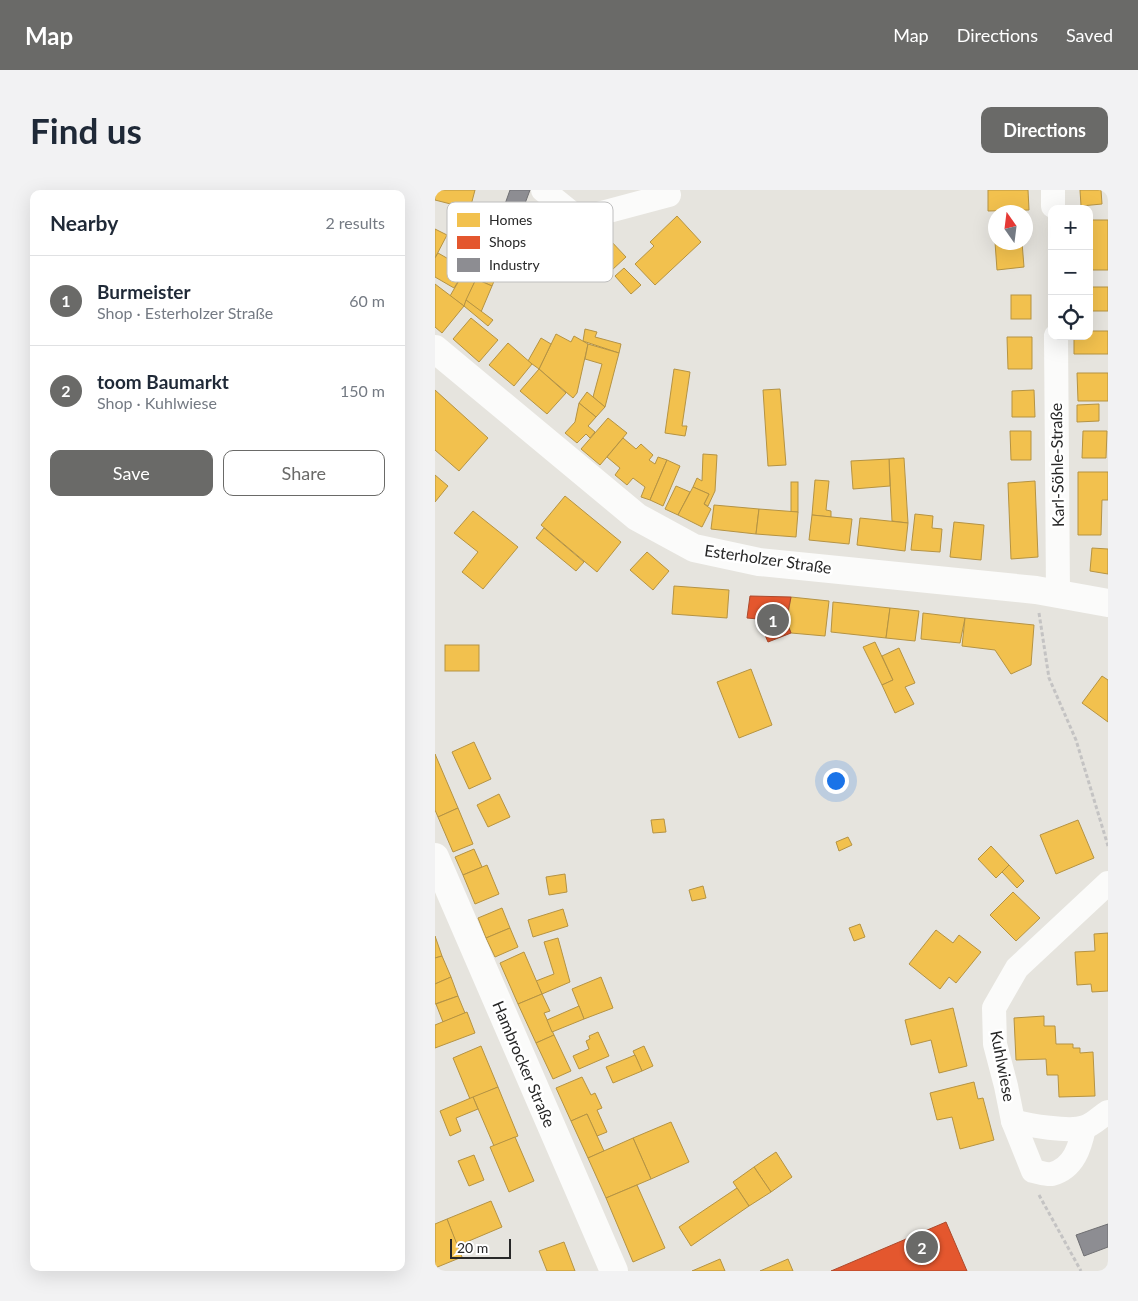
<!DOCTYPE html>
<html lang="en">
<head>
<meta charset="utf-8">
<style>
	:root { --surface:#fff; --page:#f2f2f3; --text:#1f2937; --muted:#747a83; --line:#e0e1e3; --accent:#6a6a68 }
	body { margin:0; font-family:Lato,sans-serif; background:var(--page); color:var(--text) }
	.controls { position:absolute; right:15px; top:15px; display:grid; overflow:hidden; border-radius:10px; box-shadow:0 5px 20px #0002 }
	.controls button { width:45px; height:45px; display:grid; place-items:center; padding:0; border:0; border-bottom:1px solid var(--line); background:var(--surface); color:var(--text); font:25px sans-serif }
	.compass { position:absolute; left:553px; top:15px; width:45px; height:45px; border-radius:50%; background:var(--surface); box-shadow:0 5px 20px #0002; rotate:346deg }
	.scale { position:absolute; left:15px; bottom:12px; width:61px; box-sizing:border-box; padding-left:5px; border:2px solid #282828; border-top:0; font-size:14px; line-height:18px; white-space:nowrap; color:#282828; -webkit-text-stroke:4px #fff; paint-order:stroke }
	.you { position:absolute; left:400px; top:590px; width:18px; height:18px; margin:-12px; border:4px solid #fff; border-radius:50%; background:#1a73e8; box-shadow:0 0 0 8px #1a73e833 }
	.badge { display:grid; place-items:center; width:32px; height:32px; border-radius:50%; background:var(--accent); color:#fff; font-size:16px; font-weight:700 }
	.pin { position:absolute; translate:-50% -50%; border:2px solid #fff; box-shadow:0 1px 5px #0006 }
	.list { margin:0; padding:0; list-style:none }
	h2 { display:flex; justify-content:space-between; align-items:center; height:65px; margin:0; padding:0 20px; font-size:21px }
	h2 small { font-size:16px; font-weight:400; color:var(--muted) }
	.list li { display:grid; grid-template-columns:32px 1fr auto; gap:15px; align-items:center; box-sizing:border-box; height:90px; padding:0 20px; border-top:1px solid var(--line) }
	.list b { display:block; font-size:19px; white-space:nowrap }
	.list p { margin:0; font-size:16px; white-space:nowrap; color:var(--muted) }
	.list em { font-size:16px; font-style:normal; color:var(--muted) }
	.actions { display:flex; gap:10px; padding:15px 20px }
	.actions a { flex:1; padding:11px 0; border:1px solid var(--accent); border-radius:10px; text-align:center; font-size:18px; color:var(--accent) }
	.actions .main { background:var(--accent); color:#fff }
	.icon { flex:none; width:28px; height:28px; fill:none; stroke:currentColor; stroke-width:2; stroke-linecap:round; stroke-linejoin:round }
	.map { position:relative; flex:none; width:673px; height:1081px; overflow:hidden; border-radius:10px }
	header { display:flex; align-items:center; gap:30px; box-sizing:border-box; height:70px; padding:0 25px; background:var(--accent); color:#fff }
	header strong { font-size:24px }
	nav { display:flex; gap:28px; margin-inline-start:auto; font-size:18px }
	.intro { display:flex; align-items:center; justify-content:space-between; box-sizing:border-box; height:120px; padding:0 30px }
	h1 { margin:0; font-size:35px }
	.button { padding:12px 22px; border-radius:10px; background:var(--accent); color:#fff; font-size:18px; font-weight:700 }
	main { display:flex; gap:30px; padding:0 30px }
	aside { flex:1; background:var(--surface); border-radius:10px; box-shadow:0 5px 20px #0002 }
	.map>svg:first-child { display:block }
	.homes { fill:#f2c14e; stroke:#b59343 }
	.shops { fill:#e4572e; stroke:#ac492c }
	.industry { fill:#8d8d92; stroke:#6f6f72 }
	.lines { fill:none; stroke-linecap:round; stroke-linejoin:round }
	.path { stroke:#c4c3c3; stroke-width:3; stroke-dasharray:4 2.5; stroke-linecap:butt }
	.street { stroke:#fbfbfa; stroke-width:24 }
	.secondary { stroke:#fbfbfa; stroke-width:28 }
	.labels { text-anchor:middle; stroke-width:5; stroke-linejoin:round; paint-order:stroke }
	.street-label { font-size:16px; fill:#282828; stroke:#fff }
	.key { fill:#fff; stroke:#bebebe; stroke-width:1 }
	.key-label { font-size:14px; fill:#282828 }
</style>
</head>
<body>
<header>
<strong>Map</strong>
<nav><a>Map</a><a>Directions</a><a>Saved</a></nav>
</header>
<div class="intro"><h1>Find us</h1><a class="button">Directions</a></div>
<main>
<aside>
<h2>Nearby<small>2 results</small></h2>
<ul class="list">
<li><span class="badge">1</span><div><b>Burmeister</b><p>Shop · Esterholzer Straße</p></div><em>60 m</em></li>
<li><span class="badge">2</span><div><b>toom Baumarkt</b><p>Shop · Kuhlwiese</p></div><em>150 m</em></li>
</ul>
<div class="actions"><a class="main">Save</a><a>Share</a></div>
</aside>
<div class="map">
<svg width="673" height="1081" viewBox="0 0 673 1081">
	<rect width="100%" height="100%" fill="#e6e4de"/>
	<!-- homes -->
	<g class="homes">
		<path d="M1 0H40L35 19 0 10Z"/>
		<path d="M553 0H593L594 20 553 21Z"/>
		<path d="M645 0H666L667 14 646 16Z"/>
		<path d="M242 26 266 52 220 95 200 74 219 56 215 52Z"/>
		<rect x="654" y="30" width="19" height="50"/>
		<path d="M559 38H560V52H587L589 77 562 80Z"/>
		<path d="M0 39 12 45 0 68Z"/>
		<path d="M59 45 76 51 57 96 41 89Z"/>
		<path d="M174 49 191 67 177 80 160 62Z"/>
		<path d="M3 63 31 79 19 98 0 87V68Z"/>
		<path d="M189 78 206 95 196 104 180 86Z"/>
		<path d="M29 82 41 89 29 116 15 106Z"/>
		<path d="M41 89 57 96 46 122 31 110Z"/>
		<path d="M0 94 29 116 7 143 0 137Z"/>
		<rect x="654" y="97" width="19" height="24"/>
		<rect x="576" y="105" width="20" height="24"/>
		<path d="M31 110 58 130 53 136 29 116Z"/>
		<path d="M36 128 63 150 44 172 18 149Z"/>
		<path d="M150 139 162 142 160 147 186 154 184 163 148 151Z"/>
		<path d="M654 141H673V164H639V146H654Z"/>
		<path d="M121 144 136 152 139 146 153 154 142 203 138 208 104 179Z"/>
		<path d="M572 147H597V179H573Z"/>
		<path d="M106 148 116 154 104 179 93 171Z"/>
		<path d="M73 153 97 174 79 196 54 175Z"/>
		<path d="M153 154 184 163 170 217 158 207 167 174 150 169Z"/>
		<path d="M104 179 131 203 112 224 85 201Z"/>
		<path d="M239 179 255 182 247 236H252L250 246 230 243Z"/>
		<path d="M642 183H673V211H643Z"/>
		<path d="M345 199 351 275 333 276 328 200Z"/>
		<path d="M0 200 53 248 24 281 0 260Z"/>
		<path d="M599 200 600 227H577V201Z"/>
		<path d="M152 202 170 217 161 227 144 213Z"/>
		<path d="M144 213 161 227 153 236 160 242 155 248 151 244 142 253 130 243 140 232Z"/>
		<path d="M664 214V231L642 232V215Z"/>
		<path d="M173 228 192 243 165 275 146 259Z"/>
		<path d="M575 241H596V270H576Z"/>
		<path d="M648 241H672L671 268H647Z"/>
		<path d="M188 248 201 259 206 254 218 265 214 270 220 274 223 267 232 270 215 310 206 307 210 297 198 288 192 295 180 285 185 278 172 267Z"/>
		<path d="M268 264 282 265 280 301 273 316 269 314 274 304 258 297 262 288 267 291Z"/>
		<path d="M469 268 473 333 457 331 454 269Z"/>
		<path d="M454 269 455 296 418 299 416 271Z"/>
		<path d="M232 270 245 276 228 316 215 310Z"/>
		<path d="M643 282H673V310H667L666 345H643Z"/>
		<path d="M0 285 13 296 0 312Z"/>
		<path d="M380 290 394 291 391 320 396 321V327L377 325Z"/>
		<path d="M600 291 603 367 576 369 573 293Z"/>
		<rect x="356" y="292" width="7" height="30"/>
		<path d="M241 296 255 302 243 325 230 319Z"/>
		<path d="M258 297 274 304 269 314 276 319 267 337 243 325Z"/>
		<path d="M130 306 186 352 162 382 106 335Z"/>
		<path d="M279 315 324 319 321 344 276 339Z"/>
		<path d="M324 319 363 322 361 347 321 344Z"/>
		<path d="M38 321 83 357 48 399 27 382 43 362 19 343Z"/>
		<path d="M480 324 498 326 497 338 507 339 505 362 476 360Z"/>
		<path d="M377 325 417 329 414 354 374 350Z"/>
		<path d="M425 328 473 333 470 361 422 355Z"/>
		<path d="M519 332 549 335 546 370 515 367Z"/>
		<path d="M109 338 149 372 141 381 101 348Z"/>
		<path d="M657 358 673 359V384L655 381Z"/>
		<path d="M212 362 234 381 218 400 195 380Z"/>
		<path d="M239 396 294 400 292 428 237 424Z"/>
		<path d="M356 407 394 411 390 446 356 443 352 431Z"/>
		<path d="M398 412 455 418 451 448 396 442Z"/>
		<path d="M455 418 484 421 480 451 451 448Z"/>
		<path d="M488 423 530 428 525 453 486 449Z"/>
		<path d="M530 428 599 435 596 475 576 484 560 460 527 456Z"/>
		<path d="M440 452 458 490 447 495 428 457Z"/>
		<rect x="10" y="455" width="34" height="26"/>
		<path d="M464 458 480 493 470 497 479 514 460 523 447 495 458 490 447 466Z"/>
		<path d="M316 479 337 535 304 548 282 492Z"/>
		<path d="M667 486 673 490V532L647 513Z"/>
		<path d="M39 552 56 589 34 599 17 562Z"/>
		<path d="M0 564 23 618 3 627 0 620Z"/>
		<path d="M64 604 75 627 53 637 42 615Z"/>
		<path d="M23 618 38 654 18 662 3 627Z"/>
		<path d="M229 629 231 642 218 643 216 630Z"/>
		<path d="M643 630 659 668 621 684 605 645Z"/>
		<path d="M413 647 417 655 404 661 401 652Z"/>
		<path d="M556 656 574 675 561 688 543 669Z"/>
		<path d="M39 659 47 677 28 685 20 667Z"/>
		<path d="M52 675 64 704 40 714 28 685Z"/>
		<path d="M574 675 589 691 582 698 567 682Z"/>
		<path d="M130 684 132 702 114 705 111 687Z"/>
		<path d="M268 696 271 708 257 711 254 700Z"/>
		<path d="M578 702 605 728 581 751 555 725Z"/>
		<path d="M67 718 75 738 51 748 43 728Z"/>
		<path d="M128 719 133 736 98 747 93 730Z"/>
		<path d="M425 734 430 747 419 751 414 738Z"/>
		<path d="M75 738 83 757 60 767 51 748Z"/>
		<path d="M501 740 518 753 524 745 546 762 521 793 514 787 505 799 474 774Z"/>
		<path d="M673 743V801L657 802 656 794 642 795 640 762 660 761 659 744Z"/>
		<path d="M0 746 7 766 0 768Z"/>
		<path d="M123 748 135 792 107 804 101 791 119 784 109 752Z"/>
		<path d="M89 762 107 804 83 814 65 773Z"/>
		<path d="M7 766 16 787 0 794V768Z"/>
		<path d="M16 787 23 806 0 814V794Z"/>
		<path d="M166 787 178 818 149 829 137 799Z"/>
		<path d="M107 804 115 821 109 823 119 845 101 853 83 814Z"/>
		<path d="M23 806 30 823 8 832 1 814Z"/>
		<path d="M144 816 149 829 117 842 112 830Z"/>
		<path d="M518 818 532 876 504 883 496 850 476 855 470 830Z"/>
		<path d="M32 822 40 843 0 858V835Z"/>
		<path d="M609 826V836H620L621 854H638V858H645V863L658 862 660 906 624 907 623 885H612L611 869 581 870 579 828Z"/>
		<path d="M163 842 174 866 144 879 138 866 154 859 151 851 155 849 154 846Z"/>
		<path d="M119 845 136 881 118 889 101 853Z"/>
		<path d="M46 856 63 897 35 909 18 868Z"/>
		<path d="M209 856 218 876 207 881 198 861Z"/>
		<path d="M200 865 207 881 178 893 171 877Z"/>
		<path d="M147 887 156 905 160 903 167 918 162 920 172 942 162 946 152 924 136 931 121 898Z"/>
		<path d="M539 892 543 909 548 908 559 950 525 959 517 927 502 930 495 903Z"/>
		<path d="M63 897 83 946 59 956 38 907Z"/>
		<path d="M38 907 43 919 21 928 26 941 15 946 5 921Z"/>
		<path d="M152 924 169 961 153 968 136 931Z"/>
		<path d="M236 932 254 972 216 989 198 948Z"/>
		<path d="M80 947 99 991 74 1002 55 957Z"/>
		<path d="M198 948 216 989 171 1008 153 968Z"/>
		<path d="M341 962 357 987 336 1002 319 977Z"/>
		<path d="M39 965 49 990 34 996 23 971Z"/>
		<path d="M319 977 336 1002 314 1016 298 992Z"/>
		<path d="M202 995 230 1058 198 1072 171 1008Z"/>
		<path d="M302 998 314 1016 256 1056 244 1037Z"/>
		<path d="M56 1011 67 1037 22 1056 12 1029Z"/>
		<path d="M12 1029 27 1067 0 1078V1034Z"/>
		<path d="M129 1052 140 1081H112L104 1061Z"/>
		<path d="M285 1069 290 1081H257Z"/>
		<path d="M353 1069 358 1081H325Z"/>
	</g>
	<!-- shops -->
	<g class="shops">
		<path d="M315 406 356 407 351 431 356 443 333 452 323 429 312 428Z"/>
		<path d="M511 1032 532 1081H396Z"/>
	</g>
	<!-- industry -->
	<g class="industry">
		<path d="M75 0H95L76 51 59 45Z"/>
		<path d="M673 1034V1057L649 1066 641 1045Z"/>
	</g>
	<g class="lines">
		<!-- path -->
		<g class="path">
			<path d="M604 423 614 488 641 550 673 656"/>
			<path d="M604 1005 646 1081"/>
		</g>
		<!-- street -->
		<g class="street">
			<path d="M108 0 144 29 234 5"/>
			<path d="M618 0V16"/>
			<path d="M621 146 623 403"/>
			<path d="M578 931C593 935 635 943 650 937 658 935 666 926 673 922"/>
			<path d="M649 938C645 957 639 978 617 984 612 985 604 982 598 981L578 931 571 896 560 854 559 818 582 778 673 693"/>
		</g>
		<!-- secondary -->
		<g class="secondary">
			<path d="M0 159 202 327 259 358 324 372 601 400 673 413"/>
			<path d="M0 667 179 1081"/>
		</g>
	</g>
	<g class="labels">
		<!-- street labels -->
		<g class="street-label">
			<text transform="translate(622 275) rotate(-91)" y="6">Karl-Söhle-Straße</text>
			<text transform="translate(333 369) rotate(8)" y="6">Esterholzer Straße</text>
			<text transform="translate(89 874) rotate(67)" y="6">Hambrocker Straße</text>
			<text transform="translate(568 876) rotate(79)" y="6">Kuhlwiese</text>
		</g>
	</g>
	<!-- legend -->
	<rect x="12" y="12" width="166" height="80" rx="8" class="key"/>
	<rect x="22" y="23" width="23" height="14" fill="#f2c14e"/>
	<rect x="22" y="46" width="23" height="13" fill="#e4572e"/>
	<rect x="22" y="68" width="23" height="14" fill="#8d8d92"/>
	<g class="key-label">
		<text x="54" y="35">Homes</text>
		<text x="54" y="57">Shops</text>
		<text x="54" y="80">Industry</text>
	</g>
</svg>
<div class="controls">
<button>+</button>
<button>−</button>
<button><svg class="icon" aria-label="locate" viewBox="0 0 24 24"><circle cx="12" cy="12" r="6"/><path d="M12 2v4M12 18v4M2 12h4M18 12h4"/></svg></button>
</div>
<svg class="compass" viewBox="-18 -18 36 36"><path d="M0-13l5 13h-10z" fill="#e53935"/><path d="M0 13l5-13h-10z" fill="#747a83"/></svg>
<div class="scale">20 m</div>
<div class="you"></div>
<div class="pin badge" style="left:338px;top:430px">1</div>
<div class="pin badge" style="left:487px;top:1057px">2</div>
</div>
</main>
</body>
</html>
